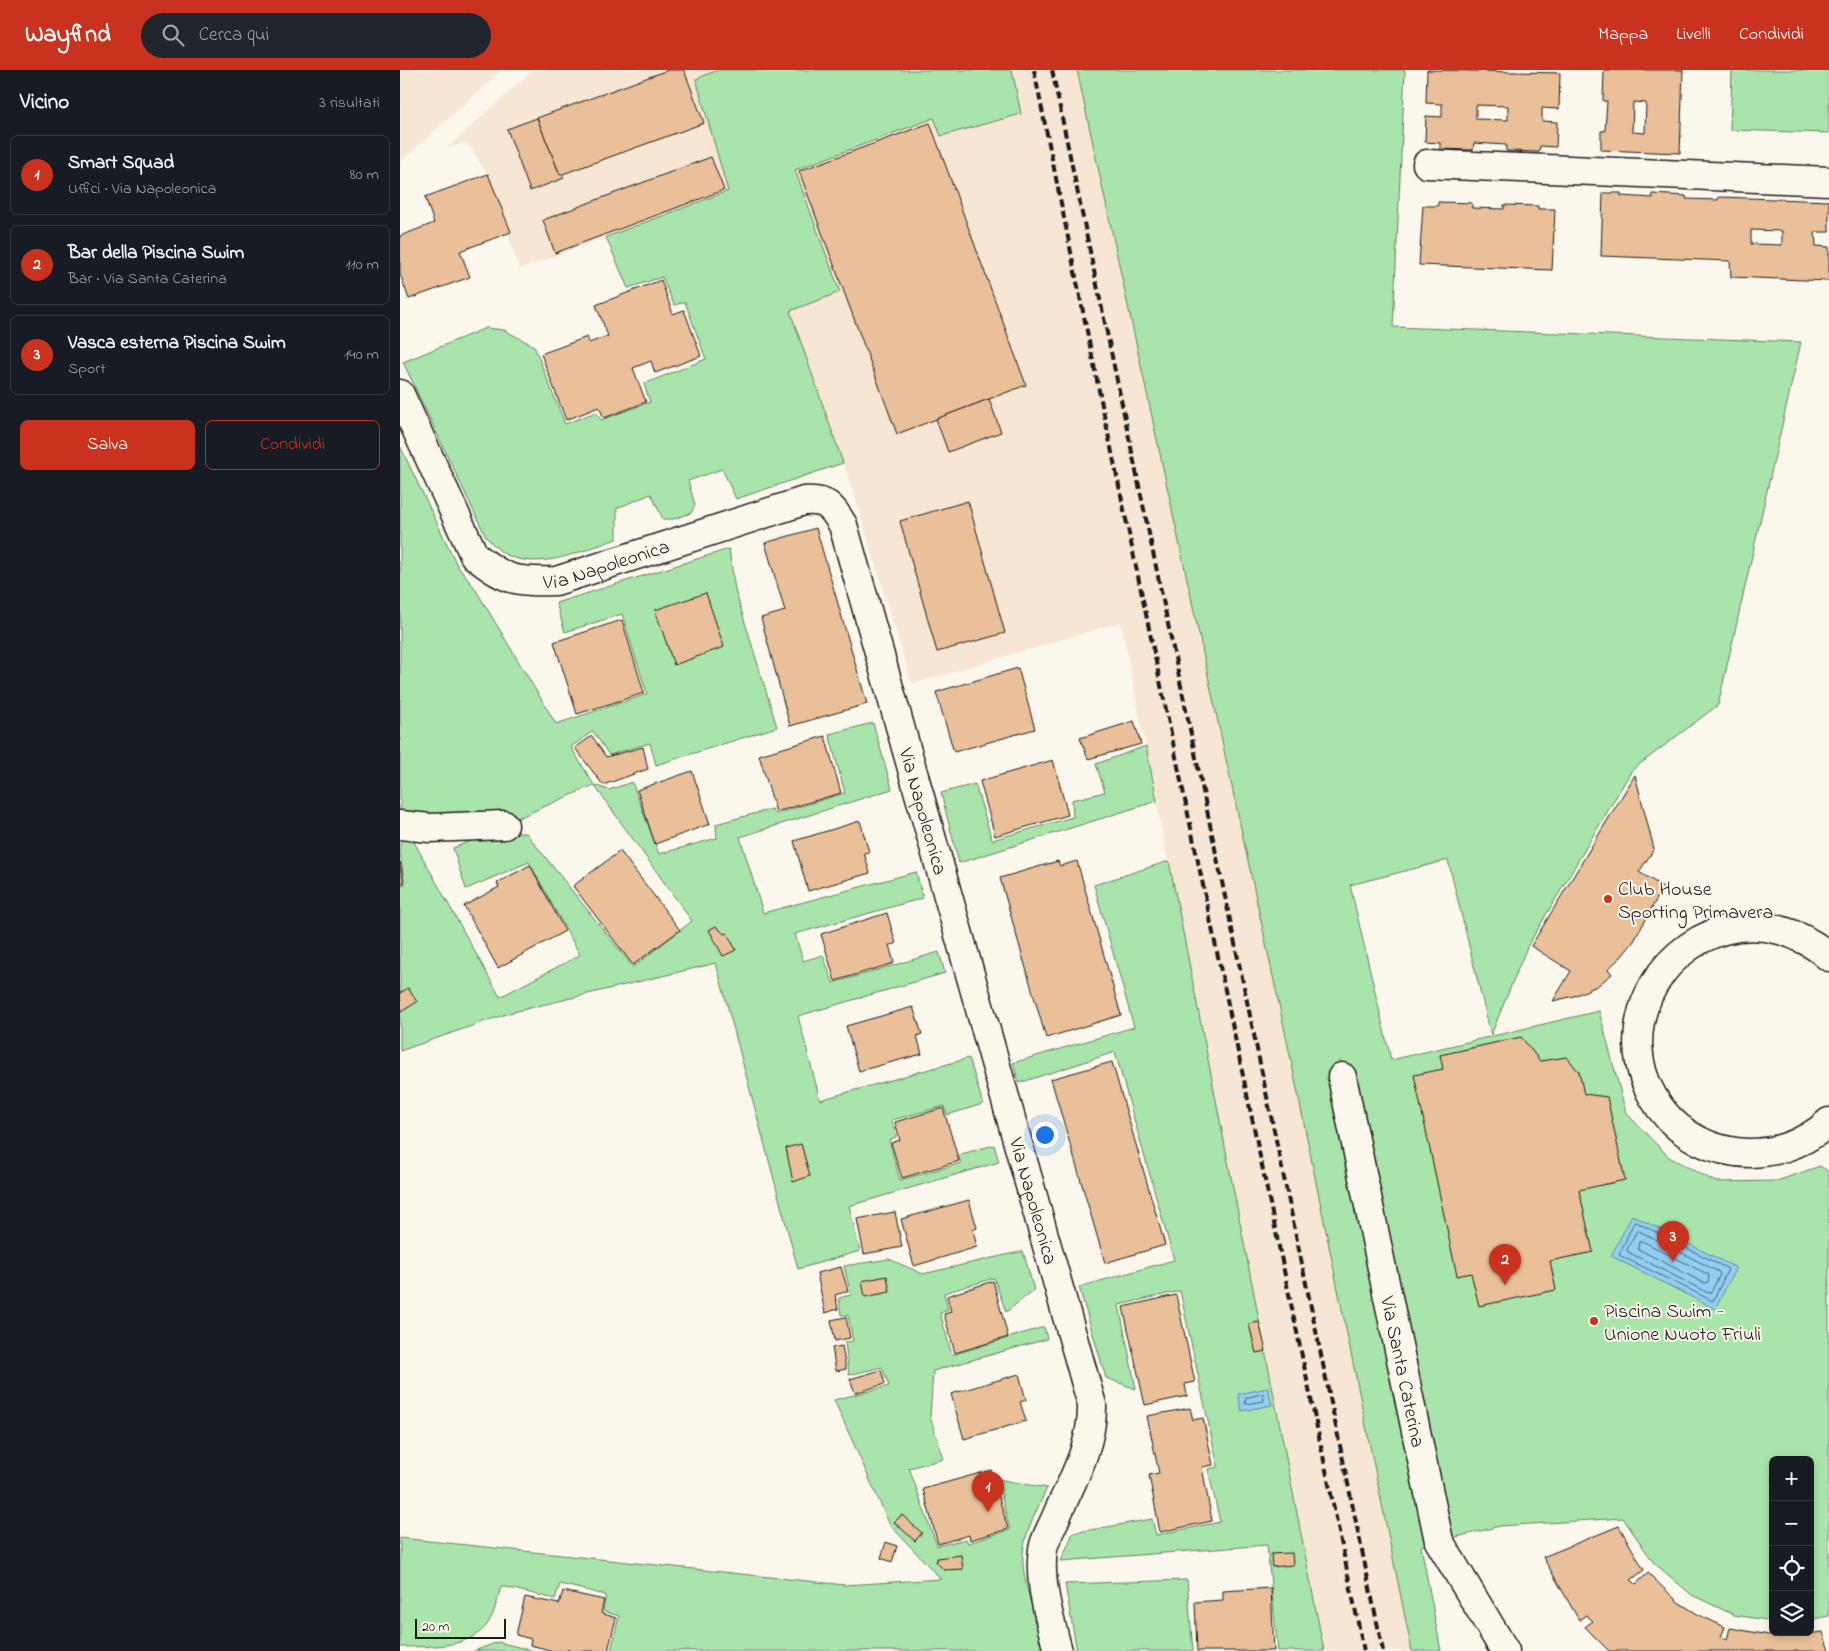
<!DOCTYPE html>
<html lang="it">
<head>
<meta charset="utf-8">
<style>
	:root { --surface:#171b24; --page:#20242c; --text:#f1f3f6; --muted:#9ea1a6; --line:#363941; --accent:#c8321e }
	body { margin:0; font-family:"Indie Flower",sans-serif; background:var(--page); color:var(--text) }
	.controls { position:absolute; right:15px; bottom:15px; display:grid; overflow:hidden; border-radius:8px; box-shadow:0 2px 8px #0003 }
	.controls button { width:45px; height:45px; display:grid; place-items:center; padding:0; border:0; border-bottom:1px solid var(--line); background:var(--surface); color:var(--text); font:25px sans-serif }
	.scale { position:absolute; left:15px; bottom:12px; width:91px; box-sizing:border-box; padding-left:5px; border:2px solid #1c1c1c; border-top:0; font-size:14px; line-height:18px; white-space:nowrap; color:#1c1c1c; -webkit-text-stroke:4px #fbf7ec; paint-order:stroke }
	.you { position:absolute; left:644px; top:1064px; width:18px; height:18px; margin:-12px; border:4px solid #fff; border-radius:50%; background:#1a73e8; box-shadow:0 0 0 8px #1a73e833 }
	.badge { display:grid; place-items:center; width:32px; height:32px; border-radius:50%; background:var(--accent); color:#fff; font-size:16px; font-weight:700 }
	.pin { position:absolute; translate:-50% -41px; filter:drop-shadow(0 1px 2px #0008) }
	.pin::after { content:''; position:absolute; top:26px; width:18px; height:15px; background:inherit; clip-path:polygon(0 0,100% 0,50% 100%) }
	.list { margin:0; padding:0; list-style:none }
	h2 { display:flex; justify-content:space-between; align-items:center; height:65px; margin:0; padding:0 20px; font-size:21px }
	h2 small { font-size:16px; font-weight:400; color:var(--muted) }
	.list li { display:grid; grid-template-columns:32px 1fr auto; gap:15px; align-items:center; box-sizing:border-box; height:80px; margin:0 10px 10px; padding:0 10px; border:1px solid var(--line); border-radius:8px }
	.list b { display:block; font-size:19px; white-space:nowrap }
	.list p { margin:0; font-size:16px; white-space:nowrap; color:var(--muted) }
	.list em { font-size:16px; font-style:normal; color:var(--muted) }
	.actions { display:flex; gap:10px; padding:15px 20px }
	.actions a { flex:1; padding:11px 0; border:1px solid var(--accent); border-radius:8px; text-align:center; font-size:18px; color:var(--accent) }
	.actions .main { background:var(--accent); color:#fff }
	.icon { flex:none; width:28px; height:28px; fill:none; stroke:currentColor; stroke-width:2; stroke-linecap:round; stroke-linejoin:round }
	.map { position:relative; flex:none; width:1429px; height:1581px; overflow:hidden }
	header { display:flex; align-items:center; gap:30px; box-sizing:border-box; height:70px; padding:0 25px; background:var(--accent); color:#fff }
	header strong { font-size:24px }
	nav { display:flex; gap:28px; margin-inline-start:auto; font-size:18px }
	.search { width:350px; height:45px; background:var(--page); display:flex; align-items:center; gap:12px; box-sizing:border-box; padding:0 18px; border-radius:28px; color:var(--muted); font-size:19px }
	main { display:flex }
	aside { flex:1; background:var(--surface) }
	.map>svg:first-child { display:block }
	.built { fill:#f6e6d3 }
	.green { fill:#a9e5ab; stroke:#628064 }
	.water { fill:#91cff2; stroke:#62879c }
	.lines { fill:none; stroke-linecap:round; stroke-linejoin:round }
	.shore { stroke:#4b6472; stroke-width:1 }
	.building { fill:#e9c099; stroke:#1c1c1c; fill-rule:evenodd }
	.minor-casing { stroke:#1c1c1c; stroke-width:31 }
	.minor { stroke:#fbf7ec; stroke-width:28 }
	.rail { stroke:#1c1c1c; stroke-width:4; stroke-dasharray:8 4; stroke-linecap:butt }
	.poi-dot { fill:#c8321e; stroke:#fbf7ec; stroke-width:2 }
	.labels { text-anchor:middle; stroke-width:4; stroke-linejoin:round; paint-order:stroke }
	.street-label { font-size:20px; fill:#1c1c1c; stroke:#fbf7ec }
	.poi-label { font-size:20px; fill:#1c1c1c; stroke:#fbf7ec; text-anchor:start }
</style>
</head>
<body>
<header>
<strong>Wayfind</strong>
<div class="search"><svg class="icon" aria-label="search" viewBox="0 0 24 24"><circle cx="10" cy="10" r="6"/><path d="M15 15l6 6"/></svg>Cerca qui</div>
<nav><a>Mappa</a><a>Livelli</a><a>Condividi</a></nav>
</header>
<main>
<aside>
<h2>Vicino<small>3 risultati</small></h2>
<ul class="list">
<li><span class="badge">1</span><div><b>Smart Squad</b><p>Uffici · Via Napoleonica</p></div><em>80 m</em></li>
<li><span class="badge">2</span><div><b>Bar della Piscina Swim</b><p>Bar · Via Santa Caterina</p></div><em>110 m</em></li>
<li><span class="badge">3</span><div><b>Vasca esterna Piscina Swim</b><p>Sport</p></div><em>140 m</em></li>
</ul>
<div class="actions"><a class="main">Salva</a><a>Condividi</a></div>
</aside>
<div class="map">
<svg width="1429" height="1581" viewBox="0 0 1429 1581">
	<rect width="100%" height="100%" fill="#fbf7ec"/>
	<filter id="ink" filterUnits="userSpaceOnUse"><feTurbulence type="fractalNoise" baseFrequency=".02" numOctaves="2"/><feDisplacementMap in="SourceGraphic" scale="10" xChannelSelector="R" yChannelSelector="G"/><feConvolveMatrix kernelMatrix="1 2 1 2 8 2 1 2 1" color-interpolation-filters="sRGB"/></filter>
	<g filter="url(#ink)">
		<!-- built -->
		<g class="built">
			<path d="M0 0H102L0 92Z"/>
			<path d="M133 0H677L890 985 1012 1581H924L721 552 512 614 455 427 346 115 120 199 85 100 67 72 47 78Z"/>
		</g>
		<!-- green -->
		<g class="green">
			<path d="M318 0H612L621 44 541 66 534 48 395 100 440 222 390 241 443 393 336 429 322 399 288 411 295 435 291 443 273 449H263L251 424 217 438V469C183 480 138 503 103 483 97 479 91 472 86 467L3 292 86 258 104 260 134 276 165 354 196 342 201 350 250 332 244 314 306 289 285 232 274 235 262 207 228 218 206 167 328 121 296 9Z"/>
			<path d="M677 0H1005L993 257 1401 272 1318 635 1232 700 1127 877 1091 965 1048 790 950 815 991 990 1199 941 1226 1043 1269 1087 1316 1112 1377 1111 1420 1096 1429 1102V1546L1410 1550V1390H1373V1551L1334 1545 1292 1525 1254 1493 1223 1448 1100 1456 1021 1476 1041 1581H1012L890 985Z"/>
			<path d="M1332 0H1429V63L1330 60Z"/>
			<path d="M0 376 58 497 74 517 156 654 247 624 222 544 165 562 156 533 329 479 335 520 377 657 256 695 250 673 209 685 193 661 171 677 194 715 209 720 232 712 259 784 317 768 316 754 372 739 375 744 445 723 429 664 473 653 492 719 340 767 363 843 516 802 523 828 395 864 403 891 423 885 433 913 539 882 545 903 398 946 420 1030 569 988 583 1034 547 1045 544 1036 492 1050 496 1067 489 1070 500 1110 561 1093 558 1085 594 1075 599 1092 449 1136 460 1181 398 1199 316 893 109 943 0 981V816L5 815 0 783V762L9 763 100 927 180 885 129 792 66 819 53 778 92 763H126L233 897 292 851 194 715 118 748 0 746Z"/>
			<path d="M746 676 757 731 559 793 541 723 575 714 592 770 673 747 672 730 705 722 696 694Z"/>
			<path d="M769 791 924 1581H878L867 1475 661 1491 673 1463 752 1449 756 1465 820 1452 808 1399 818 1397 780 1221 719 1235 736 1319 706 1308 679 1217 774 1190 715 982 619 1013 613 993 734 957 694 815Z"/>
			<path d="M623 1181 634 1220 606 1242 594 1208 544 1223 548 1240 540 1243 552 1285 644 1257 647 1269 533 1301 530 1347 544 1389 509 1398 537 1476 566 1469 568 1473 610 1460 597 1409 647 1418C638 1438 625 1461 623 1483 621 1513 638 1552 646 1581H211L219 1546 203 1541 206 1525 160 1514 155 1529 101 1516C98 1526 96 1537 92 1546 77 1580 30 1576 0 1577V1468L445 1515 541 1509 490 1455 434 1330 489 1316 482 1297 449 1305 445 1272 453 1271 448 1245H441L439 1228 451 1225 444 1196 489 1189 523 1204Z"/>
			<path d="M787 1510 793 1581H677L665 1514Z"/>
			<path d="M98 1572 134 1581H74Z"/>
		</g>
		<!-- water -->
		<g class="water">
			<path d="M1232 1145 1336 1198 1315 1239 1211 1186Z"/>
			<path d="M868 1318 872 1335 842 1341 838 1324Z"/>
		</g>
		<g class="lines">
			<!-- shore -->
			<g class="shore">
				<path d="M1236 1152 1328 1199 1313 1231 1219 1185 1233 1154Z"/>
				<path d="M1239 1161 1319 1202 1320 1205 1311 1222 1308 1223 1228 1182 1227 1179 1236 1162Z"/>
				<path d="M1242 1171 1309 1205 1308 1212 1304 1213 1238 1179 1239 1172Z"/>
				<path d="M863 1324 864 1331 845 1334 846 1328Z"/>
			</g>
		</g>
		<!-- building -->
		<g class="building">
			<path d="M268 0H284L304 53 160 105 137 48Z"/>
			<path d="M1027 0 1160 3 1159 39 1142 38V51L1157 52 1156 77 1140 76 1139 82 1106 81V75L1074 73 1073 80 1040 79V73L1025 72 1026 46 1042 47V34L1026 33ZM1076 35 1108 36V50L1076 49Z"/>
			<path d="M1204 0H1283L1280 83 1201 80V61H1205L1207 31H1203ZM1233 32 1246 33 1245 63 1232 62Z"/>
			<path d="M137 48 160 105 162 104 164 108 130 121 107 59Z"/>
			<path d="M530 53 626 315 497 364 399 101Z"/>
			<path d="M311 87 324 120 155 183 143 150Z"/>
			<path d="M88 104 111 162 60 181 70 207 9 229 0 204V166L34 153 25 127Z"/>
			<path d="M1203 123H1221V126L1253 128 1252 124 1286 126V129L1318 130 1319 127 1429 131V162H1415L1416 176 1429 177V211L1331 207 1330 191 1201 186ZM1351 160 1382 161V175L1351 174Z"/>
			<path d="M1038 132 1072 133V138L1104 139V135L1138 136V139H1155L1152 200 1019 195 1023 136H1038Z"/>
			<path d="M261 210 273 244 284 240 301 286 255 303 251 291 233 298 246 332 204 348 199 337 166 350 141 284 187 267 189 273 208 266 196 235Z"/>
			<path d="M589 329 601 362 548 382 536 349Z"/>
			<path d="M568 431 605 563 537 582 500 451Z"/>
			<path d="M416 458 467 634 390 656 361 548 385 541 365 473Z"/>
			<path d="M306 523 324 577 274 595 255 540Z"/>
			<path d="M222 550 244 623 177 644 154 572Z"/>
			<path d="M618 598 635 659 554 682 536 622Z"/>
			<path d="M734 651 741 674 688 689 680 668Z"/>
			<path d="M192 666 206 687 243 677 248 699 203 715 175 678Z"/>
			<path d="M425 666 441 723 376 742 359 685Z"/>
			<path d="M653 690 668 745 595 766 580 711Z"/>
			<path d="M292 701 310 754 255 774 237 720Z"/>
			<path d="M1235 705 1254 779 1239 802 1263 817 1234 871 1222 886 1208 899 1212 904 1197 916 1174 926 1153 931 1171 901 1131 876Z"/>
			<path d="M460 751 469 782 464 783 470 803 408 821 394 771Z"/>
			<path d="M220 781 280 860 233 895 173 816Z"/>
			<path d="M658 791 660 796 677 791 721 945 646 968 600 808Z"/>
			<path d="M0 792 4 813H0Z"/>
			<path d="M130 795 165 861 98 898 64 836 99 817 97 813Z"/>
			<path d="M487 843 496 874 489 875 494 893 435 911 421 864Z"/>
			<path d="M316 856 324 864 327 863 336 880 323 886 309 860Z"/>
			<path d="M8 918 17 932 1 942 0 923Z"/>
			<path d="M513 937 522 964 517 966 522 984 459 1001 446 956Z"/>
			<path d="M1121 967 1140 991 1167 987 1179 1002 1184 1024 1207 1027 1225 1110 1179 1120 1193 1182 1150 1191 1156 1220 1079 1236 1071 1203 1057 1206 1014 1005 1043 999 1040 985Z"/>
			<path d="M712 992 765 1175 705 1193 651 1009Z"/>
			<path d="M543 1038 559 1091 502 1108 491 1073 500 1070 495 1052Z"/>
			<path d="M401 1074 410 1106 393 1112 386 1078Z"/>
			<path d="M569 1130 577 1158 573 1160 577 1177 514 1196 501 1149Z"/>
			<path d="M495 1142 502 1177 464 1184 457 1149Z"/>
			<path d="M441 1197 448 1221 435 1225 438 1239 425 1243 417 1203Z"/>
			<path d="M487 1206 490 1222 465 1227 462 1211Z"/>
			<path d="M593 1211 608 1267 555 1283 544 1244 551 1242 547 1226Z"/>
			<path d="M776 1225 795 1312 785 1314 787 1326 745 1335 723 1237Z"/>
			<path d="M446 1247 450 1268 435 1271 431 1250Z"/>
			<path d="M859 1252 866 1281 856 1283 849 1254Z"/>
			<path d="M442 1276 446 1299 436 1301 432 1278Z"/>
			<path d="M481 1300 485 1314 455 1323 450 1309Z"/>
			<path d="M619 1304 626 1330 620 1332 626 1351 564 1369 551 1324Z"/>
			<path d="M790 1338 793 1350 803 1348 813 1395 802 1397 812 1451 760 1462 749 1405 759 1403 747 1346Z"/>
			<path d="M591 1400 608 1459 570 1470 569 1465 538 1474 523 1419Z"/>
			<path d="M502 1445 522 1463 515 1471 494 1452Z"/>
			<path d="M1219 1456 1244 1500 1231 1510 1236 1514 1248 1503 1278 1532 1299 1545 1325 1557 1321 1567 1327 1569 1330 1558 1380 1567 1423 1562 1429 1581H1209L1185 1557 1193 1551 1186 1545 1179 1550 1143 1487Z"/>
			<path d="M486 1472 497 1476 492 1492 481 1488Z"/>
			<path d="M892 1483 893 1495 872 1497 871 1484Z"/>
			<path d="M561 1485 563 1499 544 1500 536 1492 537 1488Z"/>
			<path d="M871 1518 874 1581H797L795 1532 823 1530V1521Z"/>
			<path d="M163 1521 204 1530 201 1543 216 1548 208 1581H169L168 1579 167 1581H154L130 1575 131 1569 116 1565 125 1527 159 1534Z"/>
		</g>
		<g class="lines">
			<!-- minor casing -->
			<g class="minor-casing">
				<g id="minor">
					<path d="M1027 94 1429 111"/>
					<path id="s1" d="M0 324 74 485C105 511 116 512 156 511L404 431C426 429 432 436 443 455L692 1335C693 1375 672 1411 656 1447 652 1457 645 1468 643 1479 638 1512 650 1550 658 1581"/>
					<path d="M0 755 30 758 104 755"/>
					<path d="M1429 887C1400 861 1362 850 1324 860 1254 880 1215 961 1253 1027 1290 1091 1375 1101 1429 1052"/>
					<path id="s2" d="M942 1007 1039 1471 1105 1581"/>
				</g>
			</g>
			<!-- minor -->
			<use href="#minor" class="minor"/>
			<!-- rail -->
			<g class="rail">
				<path d="M634 0 702 335 964 1581"/>
				<path d="M652 0 983 1581"/>
			</g>
		</g>
	</g>
	<!-- markers -->
	<g class="poi-dot">
		<circle cx="1208" cy="829" r="5"/>
		<circle cx="1194" cy="1251" r="5"/>
	</g>
	<g class="labels">
		<!-- street labels -->
		<g class="street-label">
			<text dy="7" stroke="none"><textPath href="#s1" startOffset="319">Via Napoleonica</textPath></text>
			<text dy="7" stroke="none"><textPath href="#s1" startOffset="874">Via Napoleonica</textPath></text>
			<text dy="7" stroke="none"><textPath href="#s1" startOffset="1279">Via Napoleonica</textPath></text>
			<text dy="7" stroke="none"><textPath href="#s2" startOffset="301">Via Santa Caterina</textPath></text>
		</g>
		<!-- poi labels -->
		<g class="poi-label">
			<text x="1218" y="825">Club House<tspan x="1218" dy="23">Sporting Primavera</tspan></text>
			<text x="1204" y="1247">Piscina Swim -<tspan x="1204" dy="23">Unione Nuoto Friuli</tspan></text>
		</g>
	</g>
</svg>
<div class="controls">
<button>+</button>
<button>−</button>
<button><svg class="icon" aria-label="locate" viewBox="0 0 24 24"><circle cx="12" cy="12" r="6"/><path d="M12 2v4M12 18v4M2 12h4M18 12h4"/></svg></button>
<button><svg class="icon" aria-label="layers" viewBox="0 0 24 24"><path d="M12 4l9 5-9 5-9-5zM3 14l9 5 9-5"/></svg></button>
</div>
<div class="scale">20 m</div>
<div class="you"></div>
<div class="pin badge" style="left:588px;top:1442px">1</div>
<div class="pin badge" style="left:1105px;top:1215px">2</div>
<div class="pin badge" style="left:1273px;top:1192px">3</div>
</div>
</main>
</body>
</html>
